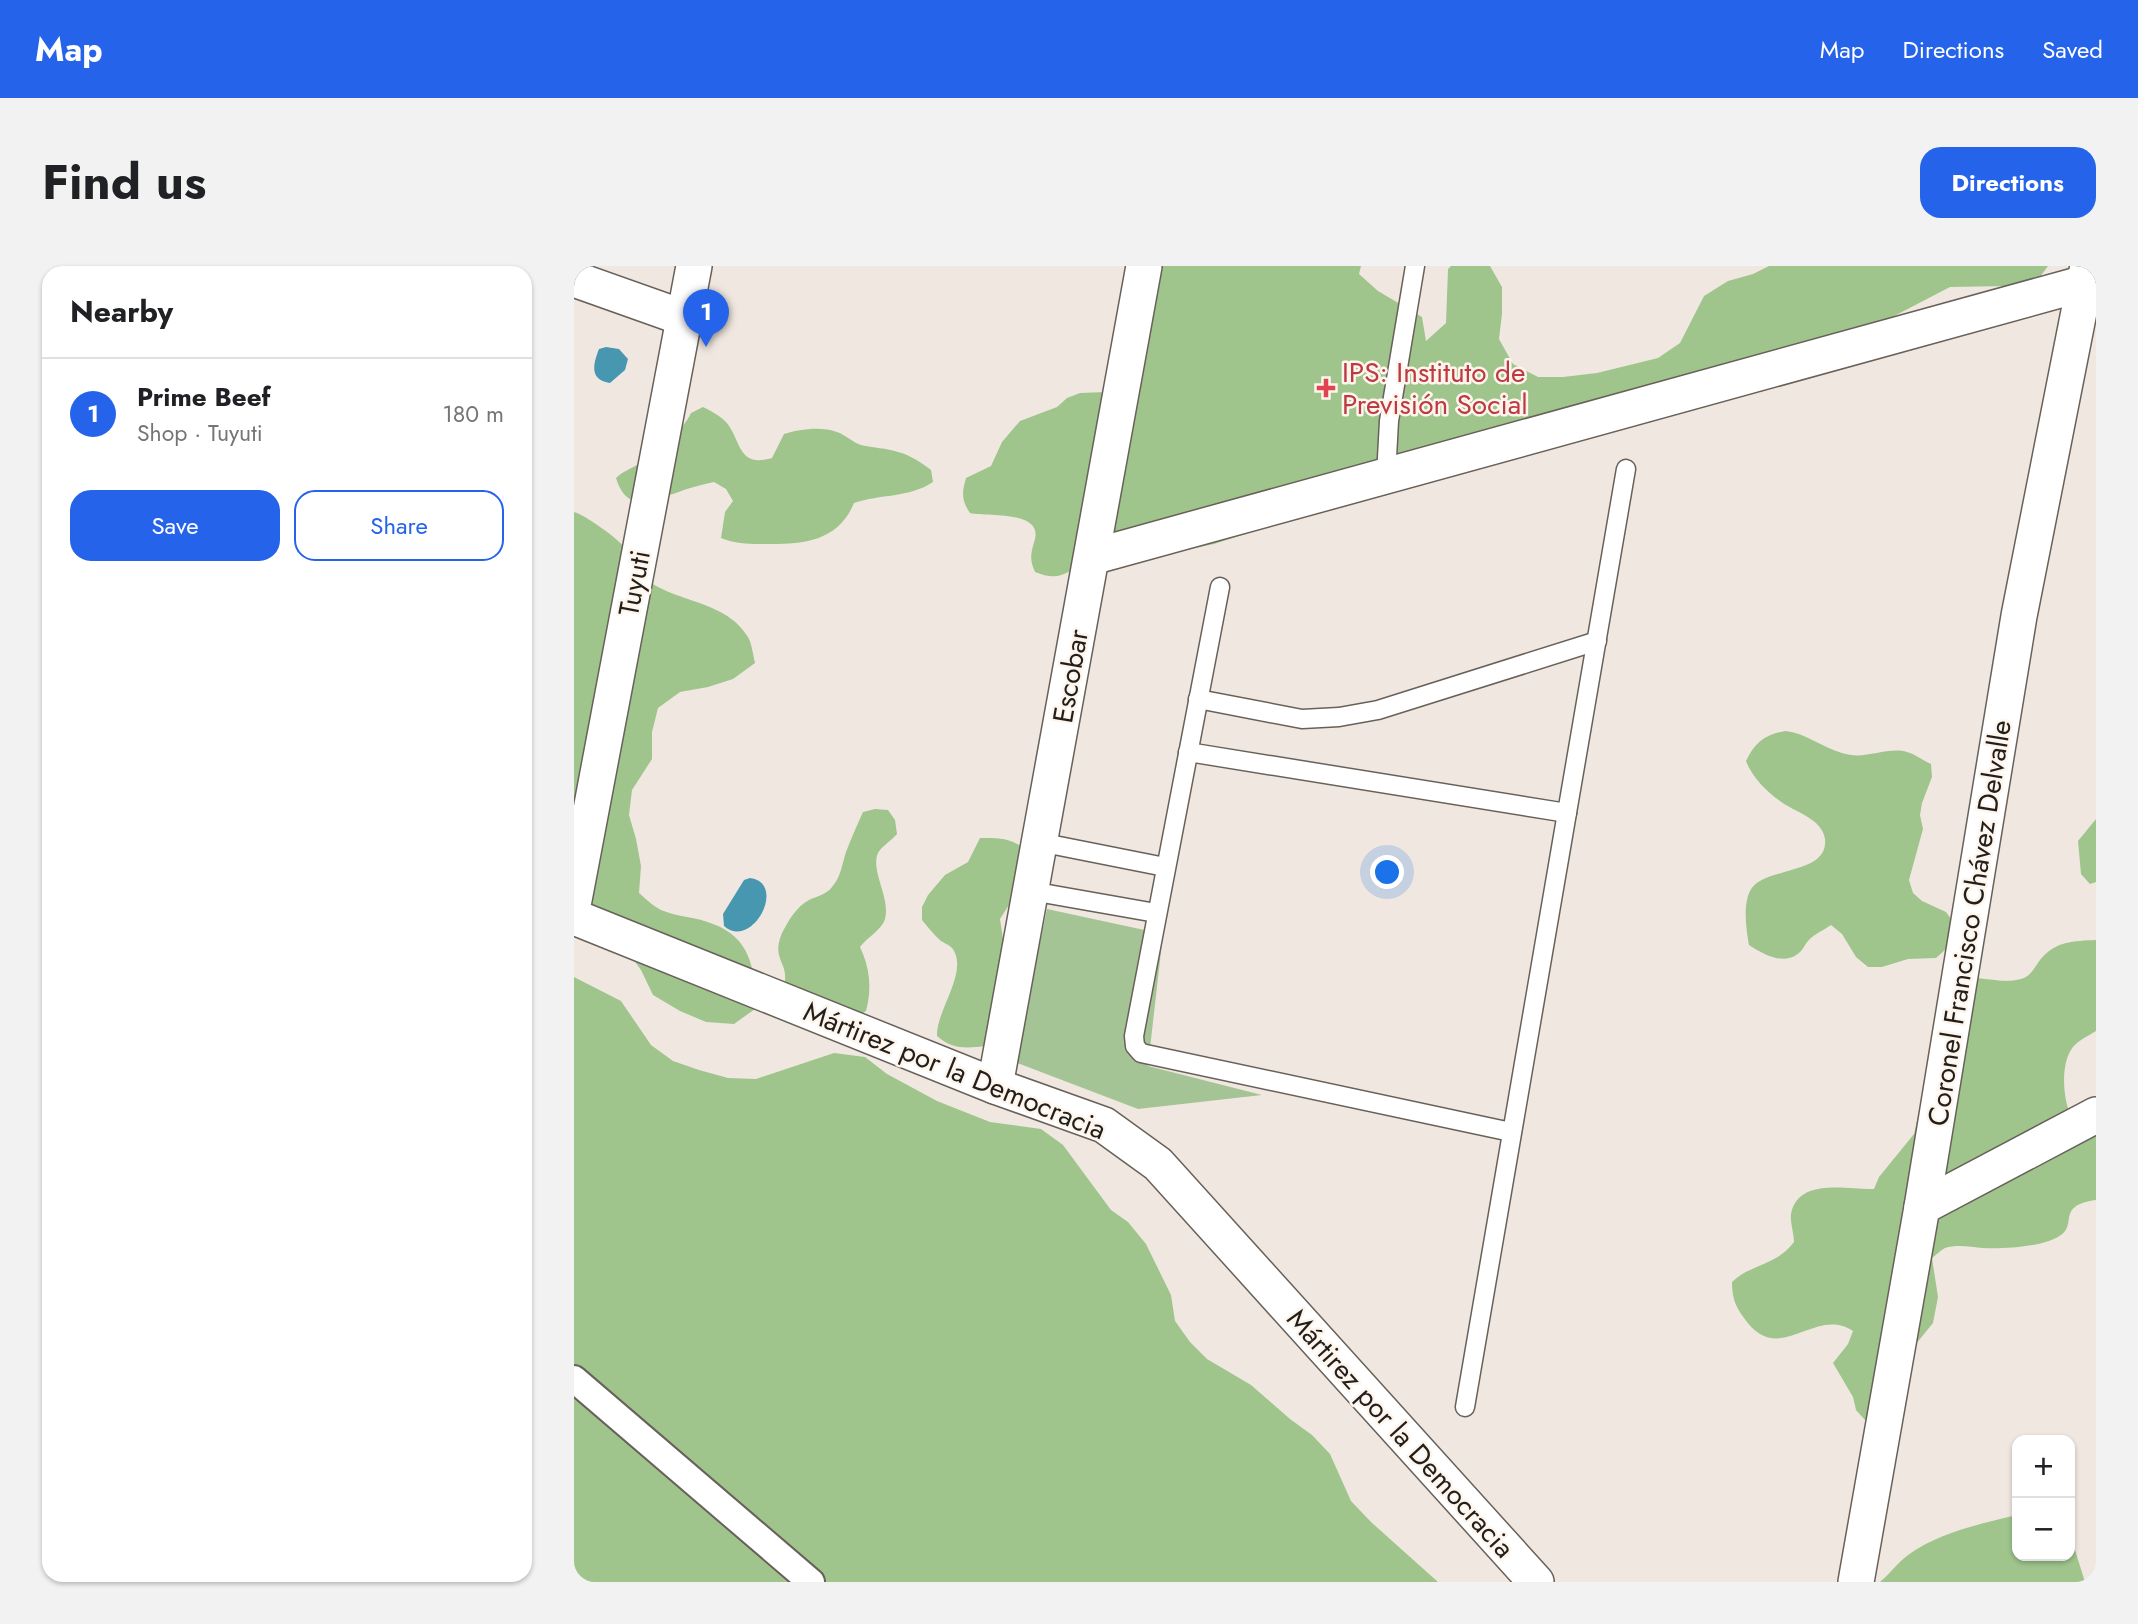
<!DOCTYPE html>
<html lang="en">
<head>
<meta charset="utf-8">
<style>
	:root { --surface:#fff; --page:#f2f2f2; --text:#202124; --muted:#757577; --line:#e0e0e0; --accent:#2563eb }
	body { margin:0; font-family:Jost,sans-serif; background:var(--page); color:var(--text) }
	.controls { position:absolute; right:21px; bottom:21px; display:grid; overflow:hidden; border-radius:14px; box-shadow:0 2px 5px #0004 }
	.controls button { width:63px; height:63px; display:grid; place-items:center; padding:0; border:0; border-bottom:2px solid var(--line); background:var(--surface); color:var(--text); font:35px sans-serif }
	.you { position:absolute; left:814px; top:607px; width:24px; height:24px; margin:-18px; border:5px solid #fff; border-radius:50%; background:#1a73e8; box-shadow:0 0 0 10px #1a73e833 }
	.badge { display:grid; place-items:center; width:46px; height:46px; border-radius:50%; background:var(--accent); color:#fff; font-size:23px; font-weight:700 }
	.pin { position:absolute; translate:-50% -58px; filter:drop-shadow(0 2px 4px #0008) }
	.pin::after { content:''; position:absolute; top:37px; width:24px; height:21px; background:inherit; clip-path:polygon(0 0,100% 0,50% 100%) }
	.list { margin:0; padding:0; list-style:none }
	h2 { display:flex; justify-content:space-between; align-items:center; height:91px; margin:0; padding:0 28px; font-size:30px }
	h2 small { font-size:23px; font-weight:400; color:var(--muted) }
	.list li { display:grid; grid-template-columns:46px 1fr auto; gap:21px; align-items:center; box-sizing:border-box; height:112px; padding:0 28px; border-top:2px solid var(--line) }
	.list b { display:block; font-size:26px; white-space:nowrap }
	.list p { margin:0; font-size:23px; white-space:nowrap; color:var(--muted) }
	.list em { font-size:23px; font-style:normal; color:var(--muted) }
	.actions { display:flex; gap:14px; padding:21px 28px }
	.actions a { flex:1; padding:16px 0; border:2px solid var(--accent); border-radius:21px; text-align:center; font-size:24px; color:var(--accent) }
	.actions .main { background:var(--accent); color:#fff }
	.map { position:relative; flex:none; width:1522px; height:1316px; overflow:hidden; border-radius:21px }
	header { display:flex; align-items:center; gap:42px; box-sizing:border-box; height:98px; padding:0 35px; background:var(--accent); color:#fff }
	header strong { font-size:33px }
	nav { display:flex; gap:38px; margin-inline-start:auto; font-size:24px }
	.intro { display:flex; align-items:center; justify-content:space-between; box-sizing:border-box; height:168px; padding:0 42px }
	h1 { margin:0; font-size:49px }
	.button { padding:18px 32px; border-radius:21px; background:var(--accent); color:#fff; font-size:24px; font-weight:700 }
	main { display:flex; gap:42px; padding:0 42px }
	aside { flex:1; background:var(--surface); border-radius:21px; box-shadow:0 2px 5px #0004 }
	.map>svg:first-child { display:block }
	.green { fill:#a5c496 }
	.forest { fill:#9fc58d }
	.water { fill:#4797b1 }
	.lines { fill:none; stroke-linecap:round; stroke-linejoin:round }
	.service-casing { stroke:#68615a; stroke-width:21 }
	.pedestrian-casing { stroke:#68615a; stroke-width:30 }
	.minor-casing { stroke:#68615a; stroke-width:38 }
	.service { stroke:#fff; stroke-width:18 }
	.pedestrian { stroke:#fff; stroke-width:26 }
	.minor { stroke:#fff; stroke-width:35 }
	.health-dot { fill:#e0444e; stroke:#fef5ed; stroke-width:2.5 }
	.labels { text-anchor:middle; stroke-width:5; stroke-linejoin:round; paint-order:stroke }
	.health-label { font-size:28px; fill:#be3a42; stroke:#fef5ed; text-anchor:start }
	.street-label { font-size:28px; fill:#211e1b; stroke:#fef5ed }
</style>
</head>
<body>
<header>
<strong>Map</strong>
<nav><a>Map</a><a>Directions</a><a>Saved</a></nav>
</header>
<div class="intro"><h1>Find us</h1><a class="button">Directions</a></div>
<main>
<aside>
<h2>Nearby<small></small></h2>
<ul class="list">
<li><span class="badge">1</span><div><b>Prime Beef</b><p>Shop · Tuyuti</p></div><em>180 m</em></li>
</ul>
<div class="actions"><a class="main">Save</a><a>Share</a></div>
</aside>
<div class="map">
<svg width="1522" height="1316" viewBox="0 0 1522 1316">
	<rect width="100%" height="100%" fill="#f0e8e0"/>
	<!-- green -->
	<path class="green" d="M473 643 589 668 574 800 688 829 564 843 441 796Z"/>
	<!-- forest -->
	<g class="forest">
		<path d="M576 0H787L785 8 804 25 848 51 852 75 872 57 874 3 877 0H916L928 21V48L925 73 939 98 964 111H989L1023 107 1084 92 1106 77 1130 30 1154 15 1179 8 1195 0H1474L1463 15 1435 20 1376 21 1276 73 640 278 560 295 509 240C500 261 505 283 498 304 485 312 476 312 461 306 455 293 457 287 461 273 468 244 413 251 396 247 387 234 388 226 392 212L417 200 428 176 446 155 483 141 493 132 506 127 532 126Z"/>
		<path d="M129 141C137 145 145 149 152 156 168 175 163 202 198 192L210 168C225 163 248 160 263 166 272 169 278 176 287 179 299 182 313 182 324 186 336 189 348 197 357 204L359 216C335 232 306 228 280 237 265 274 232 278 197 278 179 278 164 279 147 272L151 246 159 235 152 223 140 216C127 219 114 222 102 227 75 235 53 247 42 212 49 205 57 203 66 197 83 186 109 165 117 147Z"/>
		<path d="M0 246C10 248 46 274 52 283 57 290 59 300 64 306 94 338 150 331 174 371 178 378 179 389 181 397L159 413 134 421 106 426 84 442 78 466V493L58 524 55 549 62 573 67 600 65 627C72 633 79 640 87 644 103 651 123 651 139 658 178 672 182 707 181 743L160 758 132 756 106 745 79 729 67 704 51 682 0 652Z"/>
		<path d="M1212 465C1233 468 1248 481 1268 487 1291 495 1312 480 1333 486 1341 488 1350 495 1357 498L1358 511 1348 537 1346 549 1349 563 1335 614 1339 627 1348 635 1372 646 1380 657 1372 683 1362 692 1334 693 1308 701H1294L1282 691 1268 668 1257 659C1250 664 1240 668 1234 675 1231 678 1230 682 1227 685 1212 701 1190 689 1175 679 1172 663 1169 639 1176 625 1188 600 1255 610 1251 573 1248 552 1220 546 1206 535 1192 525 1178 511 1172 495 1181 476 1192 468 1212 465Z"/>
		<path d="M301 543 314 544 321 554 323 568C318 574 307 581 304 587 296 604 317 633 311 653 308 664 293 671 286 681 296 702 298 723 292 745L281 752 207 728C221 697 195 697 208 667 214 655 223 640 235 634 243 630 252 629 258 621 267 611 268 598 272 586 277 573 283 559 289 546Z"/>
		<path d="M1522 553V616L1516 618 1507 608 1504 575Z"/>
		<path d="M406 572C428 572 440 572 456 588L440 631 426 653 430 680 413 780C393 782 378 784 363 770 362 745 393 708 380 685 378 680 372 678 367 675 360 669 354 661 348 654V641L354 629 371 609 394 596Z"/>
		<path d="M1522 674V765C1514 770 1505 774 1499 781 1487 796 1489 826 1494 842H1507L1522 834V934C1480 940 1506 959 1484 971 1467 981 1429 983 1409 982 1397 981 1383 978 1371 982 1367 984 1362 989 1358 992L1364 1031 1359 1057 1341 1079 1304 1151 1291 1154 1282 1144 1279 1131 1259 1097 1274 1078 1279 1065C1240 1039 1205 1103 1170 1052 1161 1040 1158 1031 1158 1016 1178 997 1202 1000 1220 976 1220 968 1216 956 1217 948 1224 911 1274 924 1300 923L1305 911 1340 868 1346 842 1372 836 1402 712C1415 713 1434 717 1447 713 1457 710 1460 702 1466 694 1481 675 1500 675 1522 674Z"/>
		<path d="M0 711 47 735 77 779 99 795 125 804 154 812 182 813 260 787 291 791 313 808 363 835 416 856 467 863 489 879 537 944 554 956 572 978 597 1029 601 1055 616 1076 633 1093 677 1119 716 1153 738 1169 756 1188 777 1235 797 1256 864 1316H0Z"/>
		<path d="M1443 1249V1290H1496V1268L1511 1316H1306C1316 1308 1323 1297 1334 1289 1366 1266 1406 1258 1443 1249Z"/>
	</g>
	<!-- water -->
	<g class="water">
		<path d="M32 81 45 83 54 93 51 104 36 117C15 114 19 98 25 83Z"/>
		<path d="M176 612C214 617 178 685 150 660L149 648 170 614Z"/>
	</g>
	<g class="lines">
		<!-- service casing -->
		<g class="service-casing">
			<g id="service">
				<path d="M812 210 815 155 841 0"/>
				<path d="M646 321 560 770 561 780 567 787 937 866"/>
				<path d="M624 433 728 453 765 451 804 444 1023 375"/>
				<path d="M614 486 993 547"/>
				<path d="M465 576 591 601"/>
				<path d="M457 625 582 647"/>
				<path d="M891 1141 1052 203"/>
			</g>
		</g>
		<!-- pedestrian casing -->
		<g class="pedestrian-casing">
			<path id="pedestrian" d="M0 1113 237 1316"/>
		</g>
		<!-- minor casing -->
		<g class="minor-casing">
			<g id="minor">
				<path d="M0 13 110 52"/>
				<path d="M518 291 1511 17"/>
				<path d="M0 634 120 0"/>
				<path d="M0 651 421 820 530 859 584 898 962 1316"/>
				<path d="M421 820 570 0"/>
				<path d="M1348 941 1522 849"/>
				<path d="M1282 1316 1348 941 1445 350 1514 0"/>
			</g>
		</g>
		<!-- service -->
		<use href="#service" class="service"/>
		<!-- pedestrian -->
		<use href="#pedestrian" class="pedestrian"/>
		<!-- minor -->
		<use href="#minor" class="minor"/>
	</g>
	<!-- markers -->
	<path class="health-dot" d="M748.5 111.5h7v7h7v7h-7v7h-7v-7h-7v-7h7z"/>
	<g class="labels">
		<!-- health labels -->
		<g class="health-label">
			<text x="768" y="116">IPS: Instituto de<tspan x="768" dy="32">Previsión Social</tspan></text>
		</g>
		<!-- street labels -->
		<g class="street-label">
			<text transform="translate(60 317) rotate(-79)" y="10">Tuyuti</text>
			<text transform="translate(496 410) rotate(-80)" y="10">Escobar</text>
			<text transform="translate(1395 657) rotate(-81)" y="10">Coronel Francisco Chávez Delvalle</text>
			<text transform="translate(381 804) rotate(22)" y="10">Mártirez por la Democracia</text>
			<text transform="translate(827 1167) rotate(48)" y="10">Mártirez por la Democracia</text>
		</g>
	</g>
</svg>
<div class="controls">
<button>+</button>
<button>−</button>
</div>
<div class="you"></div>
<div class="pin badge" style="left:132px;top:81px">1</div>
</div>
</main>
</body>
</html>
